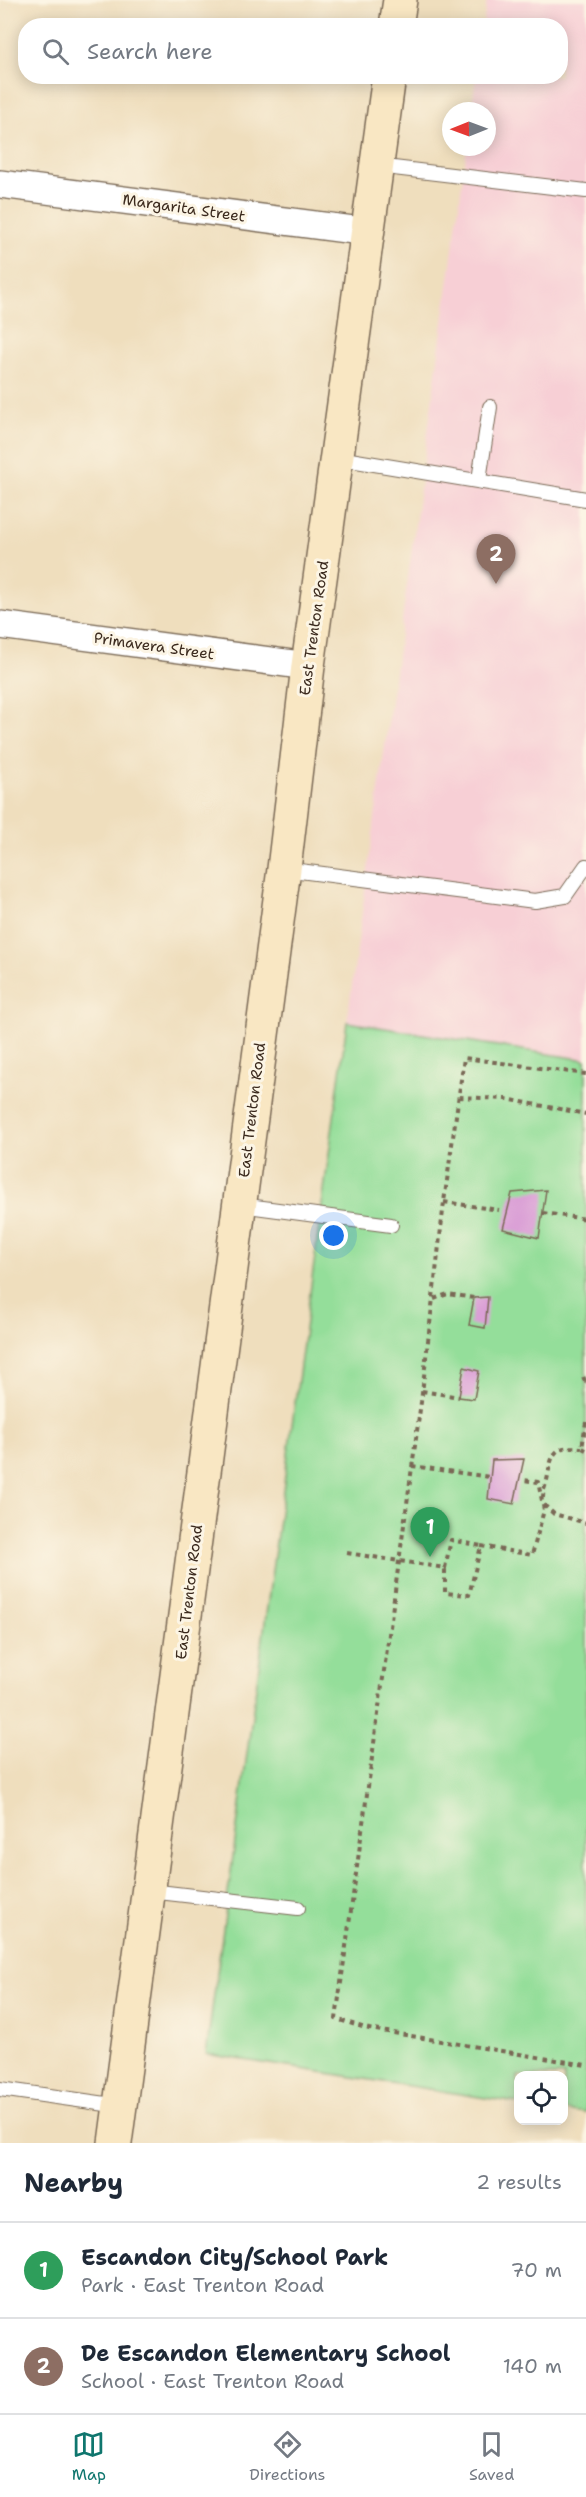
<!DOCTYPE html>
<html lang="en">
<head>
<meta charset="utf-8">
<style>
	:root { --surface:#fff; --page:#f2f2f3; --text:#1f2937; --muted:#747a83; --line:#e0e1e3; --accent:#0f766e }
	body { margin:0; font-family:"Shantell Sans",sans-serif; background:var(--page); color:var(--text) }
	.controls { position:absolute; right:18px; bottom:18px; display:grid; overflow:hidden; border-radius:12px; box-shadow:0 3px 15px #0003 }
	.controls button { width:54px; height:54px; display:grid; place-items:center; padding:0; border:0; border-bottom:2px solid var(--line); background:var(--surface); color:var(--text); font:30px sans-serif }
	.compass { position:absolute; left:442px; top:102px; width:54px; height:54px; border-radius:50%; background:var(--surface); box-shadow:0 3px 15px #0003; rotate:269deg }
	.you { position:absolute; left:334px; top:1236px; width:21px; height:21px; margin:-15px; border:4px solid #fff; border-radius:50%; background:#1a73e8; box-shadow:0 0 0 9px #1a73e833 }
	.badge { display:grid; place-items:center; width:39px; height:39px; border-radius:50%; background:var(--accent); color:#fff; font-size:20px; font-weight:700 }
	.pin { position:absolute; translate:-50% -50px; filter:drop-shadow(0 2px 3px #0008) }
	.pin::after { content:''; position:absolute; top:32px; width:21px; height:18px; background:inherit; clip-path:polygon(0 0,100% 0,50% 100%) }
	.list { margin:0; padding:0; list-style:none }
	h2 { display:flex; justify-content:space-between; align-items:center; height:78px; margin:0; padding:0 24px; font-size:26px }
	h2 small { font-size:20px; font-weight:400; color:var(--muted) }
	.list li { display:grid; grid-template-columns:39px 1fr auto; gap:18px; align-items:center; box-sizing:border-box; height:96px; padding:0 24px; border-top:2px solid var(--line) }
	.list b { display:block; font-size:22px; white-space:nowrap }
	.list p { margin:0; font-size:20px; white-space:nowrap; color:var(--muted) }
	.list em { font-size:20px; font-style:normal; color:var(--muted) }
	.icon { flex:none; width:33px; height:33px; fill:none; stroke:currentColor; stroke-width:2; stroke-linecap:round; stroke-linejoin:round }
	.map { position:relative; flex:none; width:586px; height:2143px; overflow:hidden }
	.search { position:absolute; background:var(--surface); box-shadow:0 3px 15px #0003; left:18px; right:18px; top:18px; height:66px; display:flex; align-items:center; gap:15px; box-sizing:border-box; padding:0 21px; border-radius:24px; color:var(--muted); font-size:22px }
	.sheet { height:270px; background:var(--surface) }
	nav { display:flex; justify-content:space-around; align-items:center; box-sizing:border-box; height:84px; border-top:2px solid var(--line); background:var(--surface); font-size:16px; color:var(--muted) }
	nav a { display:grid; justify-items:center; gap:3px }
	nav .on { color:var(--accent) }
	.map>svg:first-child { display:block }
	.built { fill:#f7cfd5 }
	.green { fill:#94de9a; stroke:#68845c; stroke-width:1.5 }
	.building { fill:#da9fd6 }
	.lines { fill:none; stroke-linecap:round; stroke-linejoin:round }
	.lane-casing { stroke:#7a6956; stroke-width:16 }
	.street-casing { stroke:#7a6956; stroke-width:30 }
	.secondary-casing { stroke:#7a6956; stroke-width:36 }
	.path { stroke:#7a6956; stroke-width:4; stroke-dasharray:4.5 4.5; stroke-linecap:butt }
	.lane { stroke:#fff; stroke-width:14 }
	.street { stroke:#fff; stroke-width:27 }
	.secondary { stroke:#f9e7c3; stroke-width:33 }
	.labels { text-anchor:middle; stroke-width:6; stroke-linejoin:round; paint-order:stroke }
	.street-label { font-size:15px; fill:#3b2a1e; stroke:#fcf5e5 }
</style>
</head>
<body>
<div class="map">
<svg width="586" height="2143" viewBox="0 0 586 2143">
	<rect width="100%" height="100%" fill="#fcf5e5"/>
	<filter id="ink" filterUnits="userSpaceOnUse"><feTurbulence type="fractalNoise" baseFrequency=".0167" numOctaves="2"/><feDisplacementMap in="SourceGraphic" scale="12" xChannelSelector="R" yChannelSelector="G"/><feConvolveMatrix kernelMatrix="1 2 1 2 8 2 1 2 1" color-interpolation-filters="sRGB"/></filter>
	<filter id="wash" filterUnits="userSpaceOnUse"><feTurbulence type="fractalNoise" baseFrequency=".008" numOctaves="4" result="noise"/><feDisplacementMap in="SourceGraphic" scale="24" xChannelSelector="R" yChannelSelector="G"/><feGaussianBlur stdDeviation="1.35" result="paint"/><feColorMatrix in="noise" values="0 0 0 0 0 0 0 0 0 0 0 0 0 0 0 0 0 1.4 0 .05"/><feComposite in="paint" operator="in"/></filter>
	<g filter="url(#wash)">
		<rect width="100%" height="100%" fill="#efdebd"/>
		<!-- built -->
		<path class="built" d="M487 0H586V1059L347 1022 467 147H487V111H471L476 77 560 76V26L483 25Z"/>
		<!-- green -->
		<path class="green" d="M347 1022 586 1060V2113L564 2110V2076H518V2103L206 2054Z"/>
		<g id="blocks">
			<!-- building -->
			<g class="building">
				<path d="M546 1190 539 1238 503 1229 512 1193Z"/>
				<path d="M488 1297 485 1328 469 1325 474 1298Z"/>
				<path d="M464 1367 479 1371 474 1399 459 1397Z"/>
				<path d="M524 1459 514 1504 488 1499 492 1460Z"/>
			</g>
		</g>
	</g>
	<g filter="url(#ink)">
		<use href="#blocks" fill-opacity="0" stroke="#7a6956" stroke-width="1.5"/>
		<g class="lines">
			<!-- lane casing -->
			<g class="lane-casing">
				<g id="lane">
					<path d="M377 166 586 191"/>
					<path d="M338 458 586 499"/>
					<path d="M479 480 490 407"/>
					<path d="M284 869 535 901 565 896 586 866"/>
					<path d="M240 1205 391 1225"/>
					<path d="M150 1891 298 1908"/>
					<path d="M0 2089 120 2106"/>
				</g>
			</g>
			<!-- street casing -->
			<g class="street-casing">
				<g id="street">
					<path d="M0 184 369 232"/>
					<path d="M0 625 308 666"/>
				</g>
			</g>
			<!-- secondary casing -->
			<g class="secondary-casing">
				<g id="secondary">
					<path d="M396 26 400 0"/>
					<path d="M115 2143 284 869 308 666 389 76"/>
				</g>
			</g>
			<!-- path -->
			<g class="path">
				<path d="M586 1074 464 1058 444 1202 421 1402 336 2019 369 2029 586 2065"/>
				<path d="M459 1097 506 1099 586 1114"/>
				<path d="M444 1202 499 1210"/>
				<path d="M543 1213 586 1219"/>
				<path d="M434 1299 448 1294 474 1298"/>
				<path d="M586 1378 581 1380 586 1382"/>
				<path d="M422 1391 459 1397"/>
				<path d="M586 1422 582 1448 586 1450"/>
				<path d="M412 1466 490 1477"/>
				<path d="M543 1498C543 1489 547 1483 548 1475 552 1451 557 1445 582 1448"/>
				<path d="M544 1505 554 1514 586 1523"/>
				<path d="M481 1546 532 1555 544 1510 538 1482 523 1480"/>
				<path d="M347 1553 445 1568 451 1540 481 1546 469 1595 445 1593V1568"/>
			</g>
			<!-- lane -->
			<use href="#lane" class="lane"/>
			<!-- street -->
			<use href="#street" class="street"/>
			<!-- secondary -->
			<use href="#secondary" class="secondary"/>
		</g>
	</g>
	<g class="labels">
		<!-- street labels -->
		<g class="street-label">
			<text transform="translate(184 208) rotate(8)" y="5">Margarita Street</text>
			<text transform="translate(314 628) rotate(-82)" y="5">East Trenton Road</text>
			<text transform="translate(154 646) rotate(8)" y="5">Primavera Street</text>
			<text transform="translate(252 1110) rotate(-83)" y="5">East Trenton Road</text>
			<text transform="translate(189 1592) rotate(-83)" y="5">East Trenton Road</text>
		</g>
	</g>
</svg>
<div class="controls">
<button><svg class="icon" aria-label="locate" viewBox="0 0 24 24"><circle cx="12" cy="12" r="6"/><path d="M12 2v4M12 18v4M2 12h4M18 12h4"/></svg></button>
</div>
<svg class="compass" viewBox="-18 -18 36 36"><path d="M0-13l5 13h-10z" fill="#e53935"/><path d="M0 13l5-13h-10z" fill="#747a83"/></svg>
<div class="you"></div>
<div class="pin badge" style="left:430px;top:1557px;background:#2e9e5b">1</div>
<div class="pin badge" style="left:496px;top:584px;background:#8d6e63">2</div>
<div class="search"><svg class="icon" aria-label="search" viewBox="0 0 24 24"><circle cx="10" cy="10" r="6"/><path d="M15 15l6 6"/></svg>Search here</div>
</div>
<section class="sheet">
<h2>Nearby<small>2 results</small></h2>
<ul class="list">
<li><span class="badge" style="background:#2e9e5b">1</span><div><b>Escandon City/School Park</b><p>Park · East Trenton Road</p></div><em>70 m</em></li>
<li><span class="badge" style="background:#8d6e63">2</span><div><b>De Escandon Elementary School</b><p>School · East Trenton Road</p></div><em>140 m</em></li>
</ul>
</section>
<nav>
<a class="on"><svg class="icon" aria-label="map" viewBox="0 0 24 24"><path d="M3 6l6-2 6 2 6-2v14l-6 2-6-2-6 2zM9 4v14M15 6v14"/></svg>Map</a>
<a><svg class="icon" aria-label="directions" viewBox="0 0 24 24"><path d="M12 3l9 9-9 9-9-9zM9 14v-3h6M13 9l2 2-2 2"/></svg>Directions</a>
<a><svg class="icon" aria-label="saved" viewBox="0 0 24 24"><path d="M7 4h10v16l-5-4-5 4z"/></svg>Saved</a>
</nav>
</body>
</html>
